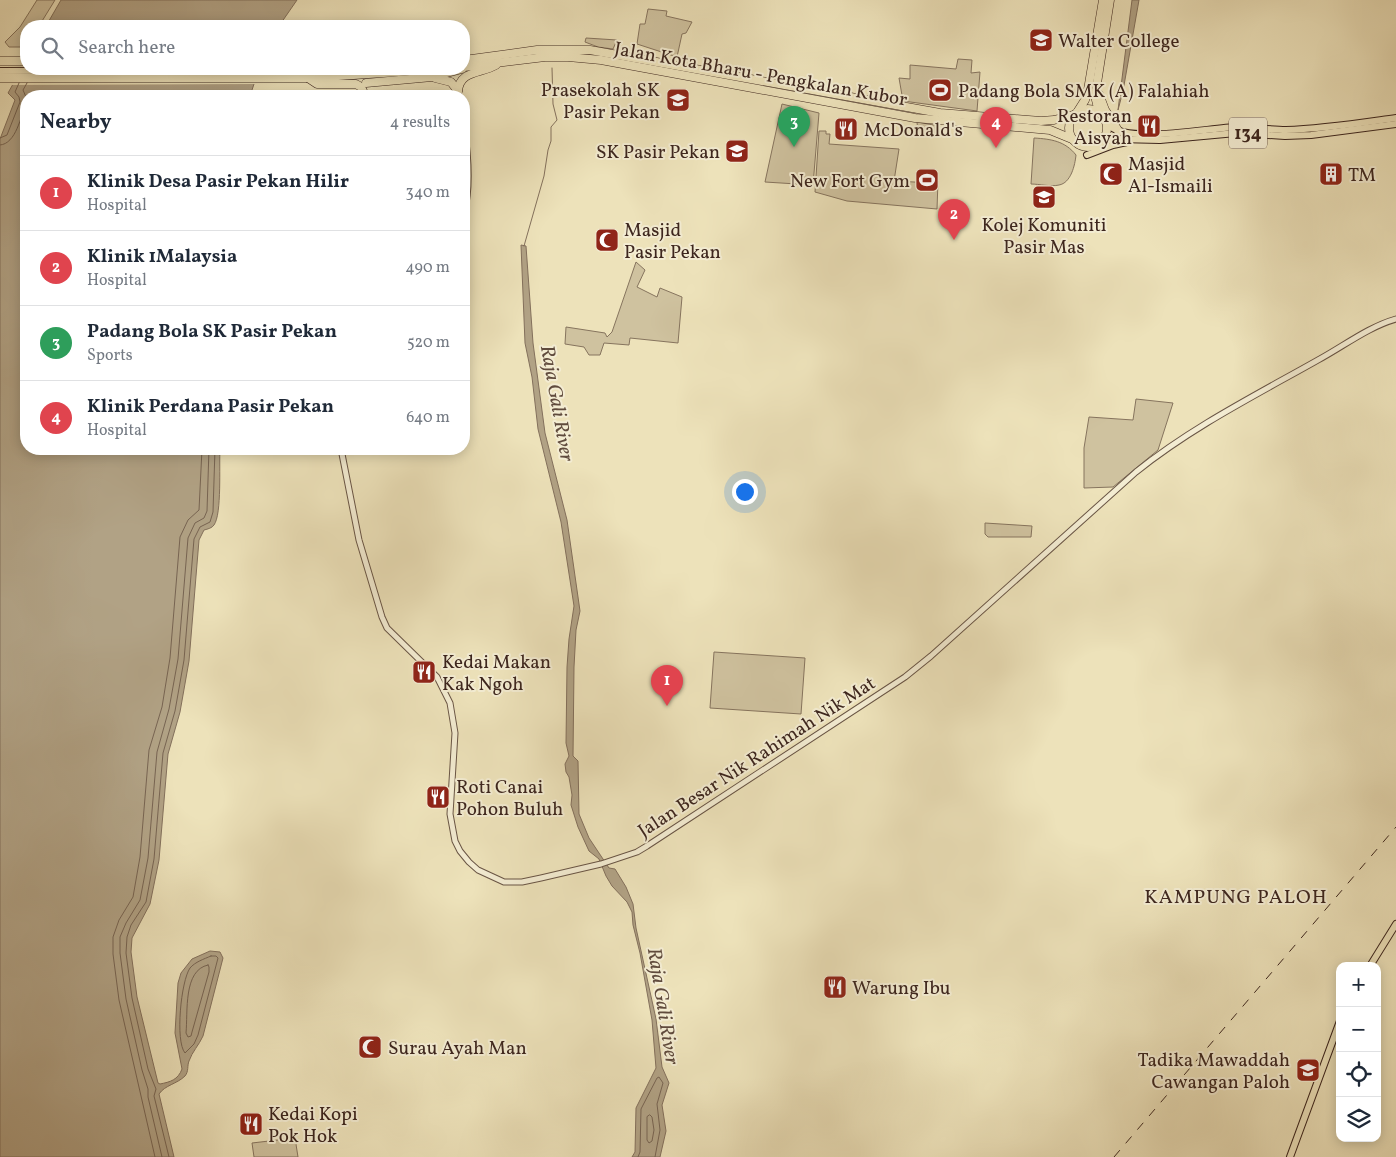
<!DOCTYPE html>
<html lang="en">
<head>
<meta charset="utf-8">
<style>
	:root { --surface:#fff; --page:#f6f6f7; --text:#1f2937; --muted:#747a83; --line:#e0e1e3; --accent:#0f766e }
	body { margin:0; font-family:Vollkorn,serif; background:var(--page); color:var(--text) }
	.controls { position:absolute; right:15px; bottom:15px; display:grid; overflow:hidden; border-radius:10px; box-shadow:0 2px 12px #0003 }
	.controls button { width:45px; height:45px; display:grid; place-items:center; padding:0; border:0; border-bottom:1px solid var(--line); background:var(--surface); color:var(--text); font:25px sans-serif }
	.you { position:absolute; left:744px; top:491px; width:18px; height:18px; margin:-12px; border:4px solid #fff; border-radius:50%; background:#1a73e8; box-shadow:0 0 0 8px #1a73e833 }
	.badge { display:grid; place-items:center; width:32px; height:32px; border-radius:50%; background:var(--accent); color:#fff; font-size:16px; font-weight:700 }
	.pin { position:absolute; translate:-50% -41px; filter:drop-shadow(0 1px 2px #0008) }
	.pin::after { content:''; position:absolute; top:26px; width:18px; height:15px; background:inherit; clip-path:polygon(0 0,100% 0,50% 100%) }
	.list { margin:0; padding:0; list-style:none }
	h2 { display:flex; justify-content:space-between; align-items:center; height:65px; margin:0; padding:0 20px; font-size:21px }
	h2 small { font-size:16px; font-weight:400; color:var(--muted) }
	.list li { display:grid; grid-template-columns:32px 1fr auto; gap:15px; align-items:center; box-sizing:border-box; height:75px; padding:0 20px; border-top:1px solid var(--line) }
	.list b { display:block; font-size:19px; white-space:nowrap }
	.list p { margin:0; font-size:16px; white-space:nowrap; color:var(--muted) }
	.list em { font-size:16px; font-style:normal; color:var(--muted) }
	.icon { flex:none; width:28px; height:28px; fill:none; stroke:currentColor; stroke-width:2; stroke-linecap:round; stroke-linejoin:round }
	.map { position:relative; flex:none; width:1396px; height:1157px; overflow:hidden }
	.search { position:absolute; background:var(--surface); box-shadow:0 2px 12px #0003; left:20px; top:20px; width:450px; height:55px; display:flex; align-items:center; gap:12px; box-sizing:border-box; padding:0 18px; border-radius:20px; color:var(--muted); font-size:19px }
	.panel { position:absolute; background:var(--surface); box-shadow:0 2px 12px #0003; left:20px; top:90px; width:450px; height:365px; border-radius:20px }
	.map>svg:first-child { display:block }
	.green { fill:#cfc29f; stroke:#86745e }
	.water { fill:#b1a285; stroke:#83705c }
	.pier { fill:#ede2ba }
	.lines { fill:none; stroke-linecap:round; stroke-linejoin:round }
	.shore { stroke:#776452; stroke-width:1 }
	.stream { stroke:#83705c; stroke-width:1 }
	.minor-casing { stroke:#695545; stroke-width:7 }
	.major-casing { stroke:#3d261e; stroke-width:8 }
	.highway-casing { stroke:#3d261e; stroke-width:9 }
	.minor { stroke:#f3ecd2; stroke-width:5 }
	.major { stroke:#ede2ba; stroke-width:6 }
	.highway { stroke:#ede2ba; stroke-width:8 }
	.rail { stroke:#3d261e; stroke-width:1; stroke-dasharray:9 9; stroke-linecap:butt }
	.labels { text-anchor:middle; stroke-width:4; stroke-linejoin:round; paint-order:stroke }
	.shield { fill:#f3ecd2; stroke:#746154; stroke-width:1 }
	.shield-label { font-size:18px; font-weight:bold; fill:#3d261e }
	.poi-label { font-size:19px; fill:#3d261e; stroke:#f3ecd2; text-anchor:start }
	.street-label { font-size:19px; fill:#3d261e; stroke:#f3ecd2 }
	.water-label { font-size:20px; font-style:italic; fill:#604b3d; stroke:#f3ecd2 }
	.neighbourhood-label { font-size:20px; letter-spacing:1px; fill:#3d261e; stroke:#f3ecd2 }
</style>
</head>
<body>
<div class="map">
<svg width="1396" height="1157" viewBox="0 0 1396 1157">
	<rect width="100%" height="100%" fill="#ede2ba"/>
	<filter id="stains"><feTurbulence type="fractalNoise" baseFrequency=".004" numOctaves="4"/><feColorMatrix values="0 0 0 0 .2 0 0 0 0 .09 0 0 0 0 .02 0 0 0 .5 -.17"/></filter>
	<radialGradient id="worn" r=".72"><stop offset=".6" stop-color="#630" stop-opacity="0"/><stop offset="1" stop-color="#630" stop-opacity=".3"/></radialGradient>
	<!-- green -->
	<g class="green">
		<path d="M37 0H55L39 26H26V47H9L5 42 20 27Z"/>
		<path d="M648 9 667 11 666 16 692 22 686 33 682 34 677 57 637 44 640 24H645Z"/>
		<path d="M586 38 617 40 613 49 598 47 585 42Z"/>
		<path d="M958 59 972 60 971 73 980 72 977 111 903 101 899 78 910 79V65L956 69Z"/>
		<path d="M782 104 819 113 813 185 765 182Z"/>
		<path d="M917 122 939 126 938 133 934 138V135L918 133Z"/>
		<path d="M819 131H826V134H830L829 144 899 149 894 181 934 183 935 180 938 181 937 209 847 201 815 192Z"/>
		<path d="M1034 138C1051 139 1065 141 1076 155 1075 165 1071 183 1059 185 1051 187 1039 184 1031 184Z"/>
		<path d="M636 262 645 270 637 287 657 297 660 288 682 297 678 343 630 338 629 345 604 343 600 355H589L584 347 565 344 566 327 605 333 607 337 612 332Z"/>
		<path d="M1136 399 1173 403 1158 450 1113 487 1084 488V448L1089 417 1133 420Z"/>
		<path d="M985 523 1032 526 1031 537H988L985 534Z"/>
		<path d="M714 652 805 658 801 714 710 708Z"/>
		<path d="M295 1138 298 1157H254L252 1143Z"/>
	</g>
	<!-- water -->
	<g class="water">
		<path d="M61 0H297L279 26H46Z"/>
		<path d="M1132 0H1139L1123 91 1118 110Z"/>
		<path d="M26 61V69H259L250 96H26V449H220C219 465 222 514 214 525 212 528 208 529 204 530L199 540 189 661 180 712 168 754 159 860 150 904 132 938 131 952 137 997 158 1083 160 1084C170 1082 178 1080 182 1069L175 1033 178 983 181 973 192 959 210 951 220 952 223 958 203 1036C199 1045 192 1052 189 1061 187 1066 189 1071 185 1076 177 1084 165 1085 159 1094L174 1157H0V139L15 100 8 93Z"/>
		<path d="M521 245 526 246 533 343 545 433 567 520 580 611 576 630 574 667 573 756 578 761 579 814 589 838 609 868 615 869 626 887 633 904 636 928 656 1019 662 1067 669 1083 662 1105 666 1131 660 1157H632L635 1152 636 1108 656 1068 652 1020 640 953 633 925 632 912 627 902 612 886 606 876 599 859 589 851 578 827 571 805 572 795 569 777 566 772 565 764 569 756 566 743 567 667 569 639 574 606 561 522 538 429 532 377 525 343Z"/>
	</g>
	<!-- pier -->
	<path class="pier" d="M25 59H26V69H262L256 84 9 85Z"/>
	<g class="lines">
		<!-- shore -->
		<g class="shore">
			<path d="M0 138 7 135 20 102 19 97 15 92 19 83"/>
			<path d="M0 145C16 144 21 116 26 103V97L23 90 27 83"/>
			<path d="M211 956H216L218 958 198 1035 194 1044 185 1053C175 1041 181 981 190 968 195 962 204 959 211 956Z"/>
			<path d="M208 965 209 967V972L192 1032 191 1036 188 1037 186 1033C188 1012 183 970 208 965Z"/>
			<path d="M650 1115 652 1117 654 1130 652 1141 649 1143 647 1140V1117Z"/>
			<path d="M155 1157 119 1000 113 954V937L119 920 133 897 140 857 149 750 162 707 170 658 180 537 188 520 199 510 202 449"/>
			<path d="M162 1157 148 1097V1089L142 1070 126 999 120 953V937L126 923 140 900 148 858 157 752 169 709 178 659 188 538 195 523 204 518 207 511 209 449"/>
			<path d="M169 1157 154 1096 156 1089 148 1069 132 998 126 953 127 937 131 925 146 902 154 859 163 753 175 711 184 660 194 539 200 527 210 522 213 512 215 449"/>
			<path d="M638 1157 640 1152 641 1109 657 1078 659 1077 663 1083 657 1104 660 1130 655 1157"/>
		</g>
		<!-- stream -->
		<path class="stream" d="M524 246 544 176 548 150 551 141V127L557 120 553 104 552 68"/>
		<!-- minor casing -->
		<g class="minor-casing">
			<g id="minor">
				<path d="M464 127C468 153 471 187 464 213"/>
				<path d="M341 449 359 540 382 617 387 628 437 677 450 703 455 733 450 814 455 841 460 851 469 862 478 870 504 882H522L541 878 601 864 637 852 647 846 905 677 931 656 1136 472C1192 427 1256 395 1318 360 1344 346 1368 327 1396 319"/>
			</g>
		</g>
		<!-- major casing -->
		<g class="major-casing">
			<g id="major">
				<path d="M0 71 291 70"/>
				<path d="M1107 124C1127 145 1207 128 1237 127 1253 127 1270 130 1286 130 1323 129 1360 123 1396 118"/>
				<path d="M1100 142 1118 139 1160 140 1236 133 1285 136 1311 135 1396 124"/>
				<path d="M1087 155 1113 145 1127 142"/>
				<path d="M1370 966 1396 924"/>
				<path d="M1290 1157 1340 1021"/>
			</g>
		</g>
		<!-- highway casing -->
		<g class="highway-casing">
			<g id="highway">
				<path d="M464 60 537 50H590L940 113 1041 121 1054 120 1073 115"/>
				<path d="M0 61H26"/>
				<path d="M464 67 545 57H568L601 60 915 118 1050 130 1072 139"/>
				<path d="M328 69H343"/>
				<path d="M291 70 332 72"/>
				<path d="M0 78H308L444 69"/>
				<path d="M308 78 317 84H356L361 87 365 95"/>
				<path d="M435 78 451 82 458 91"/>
				<path d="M366 83 432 77 462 69"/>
				<path d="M458 91C460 70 481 74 496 65"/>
				<path d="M1099 94 1105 110 1119 132"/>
				<circle cx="1088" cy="128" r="19"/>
				<path d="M1078 111 1085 100 1088 90 1103 0"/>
				<path d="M1099 112 1095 96 1110 0"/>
			</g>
		</g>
		<!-- minor -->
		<use href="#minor" class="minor"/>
		<!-- major -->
		<use href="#major" class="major"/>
		<!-- highway -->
		<use href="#highway" class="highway"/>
		<!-- rail -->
		<path class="rail" d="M1114 1157 1396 827"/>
	</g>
	<!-- icons -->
	<defs>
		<g id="university-square" transform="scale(1.25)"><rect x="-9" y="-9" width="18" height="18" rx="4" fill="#8f2418" stroke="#f3ecd2"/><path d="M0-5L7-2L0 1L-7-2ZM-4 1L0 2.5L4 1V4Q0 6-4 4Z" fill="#fff"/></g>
		<g id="stadium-square" transform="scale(1.25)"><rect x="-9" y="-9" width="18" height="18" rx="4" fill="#8f2418" stroke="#f3ecd2"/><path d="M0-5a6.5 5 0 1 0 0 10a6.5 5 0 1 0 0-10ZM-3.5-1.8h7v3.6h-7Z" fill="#fff"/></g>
		<g id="school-square" transform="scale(1.25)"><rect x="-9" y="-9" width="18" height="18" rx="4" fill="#8f2418" stroke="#f3ecd2"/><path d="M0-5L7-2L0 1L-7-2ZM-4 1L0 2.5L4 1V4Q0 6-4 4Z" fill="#fff"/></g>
		<g id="restaurant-square" transform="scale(1.25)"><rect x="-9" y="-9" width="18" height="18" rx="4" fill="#8f2418" stroke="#f3ecd2"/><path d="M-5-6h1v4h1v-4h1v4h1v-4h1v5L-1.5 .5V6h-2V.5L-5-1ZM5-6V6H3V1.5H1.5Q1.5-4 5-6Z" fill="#fff"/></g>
		<g id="mosque-square" transform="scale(1.25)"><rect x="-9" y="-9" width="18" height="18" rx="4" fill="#8f2418" stroke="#f3ecd2"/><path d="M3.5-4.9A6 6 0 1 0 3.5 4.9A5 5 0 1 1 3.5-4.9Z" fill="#fff"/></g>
		<g id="building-square" transform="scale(1.25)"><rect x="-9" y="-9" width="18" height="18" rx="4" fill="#8f2418" stroke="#f3ecd2"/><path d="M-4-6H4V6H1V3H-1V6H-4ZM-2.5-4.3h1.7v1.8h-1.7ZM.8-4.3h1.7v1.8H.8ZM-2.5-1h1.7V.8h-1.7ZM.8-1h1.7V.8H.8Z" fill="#fff"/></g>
	</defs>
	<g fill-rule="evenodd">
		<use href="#university-square" x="1041" y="40"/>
		<use href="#stadium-square" x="940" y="90"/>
		<use href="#school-square" x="678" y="100"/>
		<use href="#restaurant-square" x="1149" y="126"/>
		<use href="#restaurant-square" x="846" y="129"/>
		<use href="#school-square" x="737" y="151"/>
		<use href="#mosque-square" x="1111" y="174"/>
		<use href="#building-square" x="1331" y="174"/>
		<use href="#stadium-square" x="927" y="180"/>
		<use href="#university-square" x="1044" y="197"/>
		<use href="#mosque-square" x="607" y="240"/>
		<use href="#restaurant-square" x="424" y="672"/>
		<use href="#restaurant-square" x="438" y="797"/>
		<use href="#restaurant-square" x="835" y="987"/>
		<use href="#mosque-square" x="370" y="1047"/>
		<use href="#school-square" x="1308" y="1070"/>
		<use href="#restaurant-square" x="251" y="1124"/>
	</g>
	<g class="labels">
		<!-- shield labels -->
		<rect class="shield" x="1229" y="117.5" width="38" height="31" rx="4"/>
		<g class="shield-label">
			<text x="1248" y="139">134</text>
		</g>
		<!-- poi labels -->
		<g class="poi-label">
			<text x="1058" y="47">Walter College</text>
			<text x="660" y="96" text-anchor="end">Prasekolah SK<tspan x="660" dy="22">Pasir Pekan</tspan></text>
			<text x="958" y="97">Padang Bola SMK (A) Falahiah</text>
			<text x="1132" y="122" text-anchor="end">Restoran<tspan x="1132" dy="22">Aisyah</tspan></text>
			<text x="864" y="136">McDonald's</text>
			<text x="720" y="158" text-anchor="end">SK Pasir Pekan</text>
			<text x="1128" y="170">Masjid<tspan x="1128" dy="22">Al-Ismaili</tspan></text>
			<text x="1348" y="181">TM</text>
			<text x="910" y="187" text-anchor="end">New Fort Gym</text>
			<text x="1044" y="231" text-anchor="middle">Kolej Komuniti<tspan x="1044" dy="22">Pasir Mas</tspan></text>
			<text x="624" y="236">Masjid<tspan x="624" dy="22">Pasir Pekan</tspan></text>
			<text x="442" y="668">Kedai Makan<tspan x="442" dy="22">Kak Ngoh</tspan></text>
			<text x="456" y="793">Roti Canai<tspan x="456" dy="22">Pohon Buluh</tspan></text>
			<text x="852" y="994">Warung Ibu</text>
			<text x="388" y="1054">Surau Ayah Man</text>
			<text x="1290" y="1066" text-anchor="end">Tadika Mawaddah<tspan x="1290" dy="22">Cawangan Paloh</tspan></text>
			<text x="268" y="1120">Kedai Kopi<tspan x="268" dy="22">Pok Hok</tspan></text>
		</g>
		<!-- street labels -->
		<g class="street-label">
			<text transform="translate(761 73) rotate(10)" y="7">Jalan Kota Bharu - Pengkalan Kubor</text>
			<text transform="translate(756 756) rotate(-33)" y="7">Jalan Besar Nik Rahimah Nik Mat</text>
		</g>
		<!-- water labels -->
		<g class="water-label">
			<text transform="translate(558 403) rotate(80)" y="7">Raja Gali River</text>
			<text transform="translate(664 1006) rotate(81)" y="7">Raja Gali River</text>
		</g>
		<!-- neighbourhood labels -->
		<g class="neighbourhood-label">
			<text x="1236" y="903">KAMPUNG PALOH</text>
		</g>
	</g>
	<rect width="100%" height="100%" filter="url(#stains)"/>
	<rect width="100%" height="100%" fill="url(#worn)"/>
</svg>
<div class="controls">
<button>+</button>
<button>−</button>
<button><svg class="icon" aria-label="locate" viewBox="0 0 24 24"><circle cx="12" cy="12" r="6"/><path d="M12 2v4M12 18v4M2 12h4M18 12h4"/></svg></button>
<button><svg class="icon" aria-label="layers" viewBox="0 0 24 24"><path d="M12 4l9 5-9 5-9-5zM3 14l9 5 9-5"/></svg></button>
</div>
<div class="you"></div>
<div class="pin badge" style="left:667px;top:706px;background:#e0444e">1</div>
<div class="pin badge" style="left:954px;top:240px;background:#e0444e">2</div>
<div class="pin badge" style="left:794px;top:147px;background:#2e9e5b">3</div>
<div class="pin badge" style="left:996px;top:148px;background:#e0444e">4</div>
<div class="search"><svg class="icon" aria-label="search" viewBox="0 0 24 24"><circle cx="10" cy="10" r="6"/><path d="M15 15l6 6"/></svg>Search here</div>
<section class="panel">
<h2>Nearby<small>4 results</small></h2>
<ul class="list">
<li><span class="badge" style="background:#e0444e">1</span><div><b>Klinik Desa Pasir Pekan Hilir</b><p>Hospital</p></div><em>340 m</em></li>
<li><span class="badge" style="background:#e0444e">2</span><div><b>Klinik 1Malaysia</b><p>Hospital</p></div><em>490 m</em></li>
<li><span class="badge" style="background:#2e9e5b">3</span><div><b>Padang Bola SK Pasir Pekan</b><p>Sports</p></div><em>520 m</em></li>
<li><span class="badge" style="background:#e0444e">4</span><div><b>Klinik Perdana Pasir Pekan</b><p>Hospital</p></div><em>640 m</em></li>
</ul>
</section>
</div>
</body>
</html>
